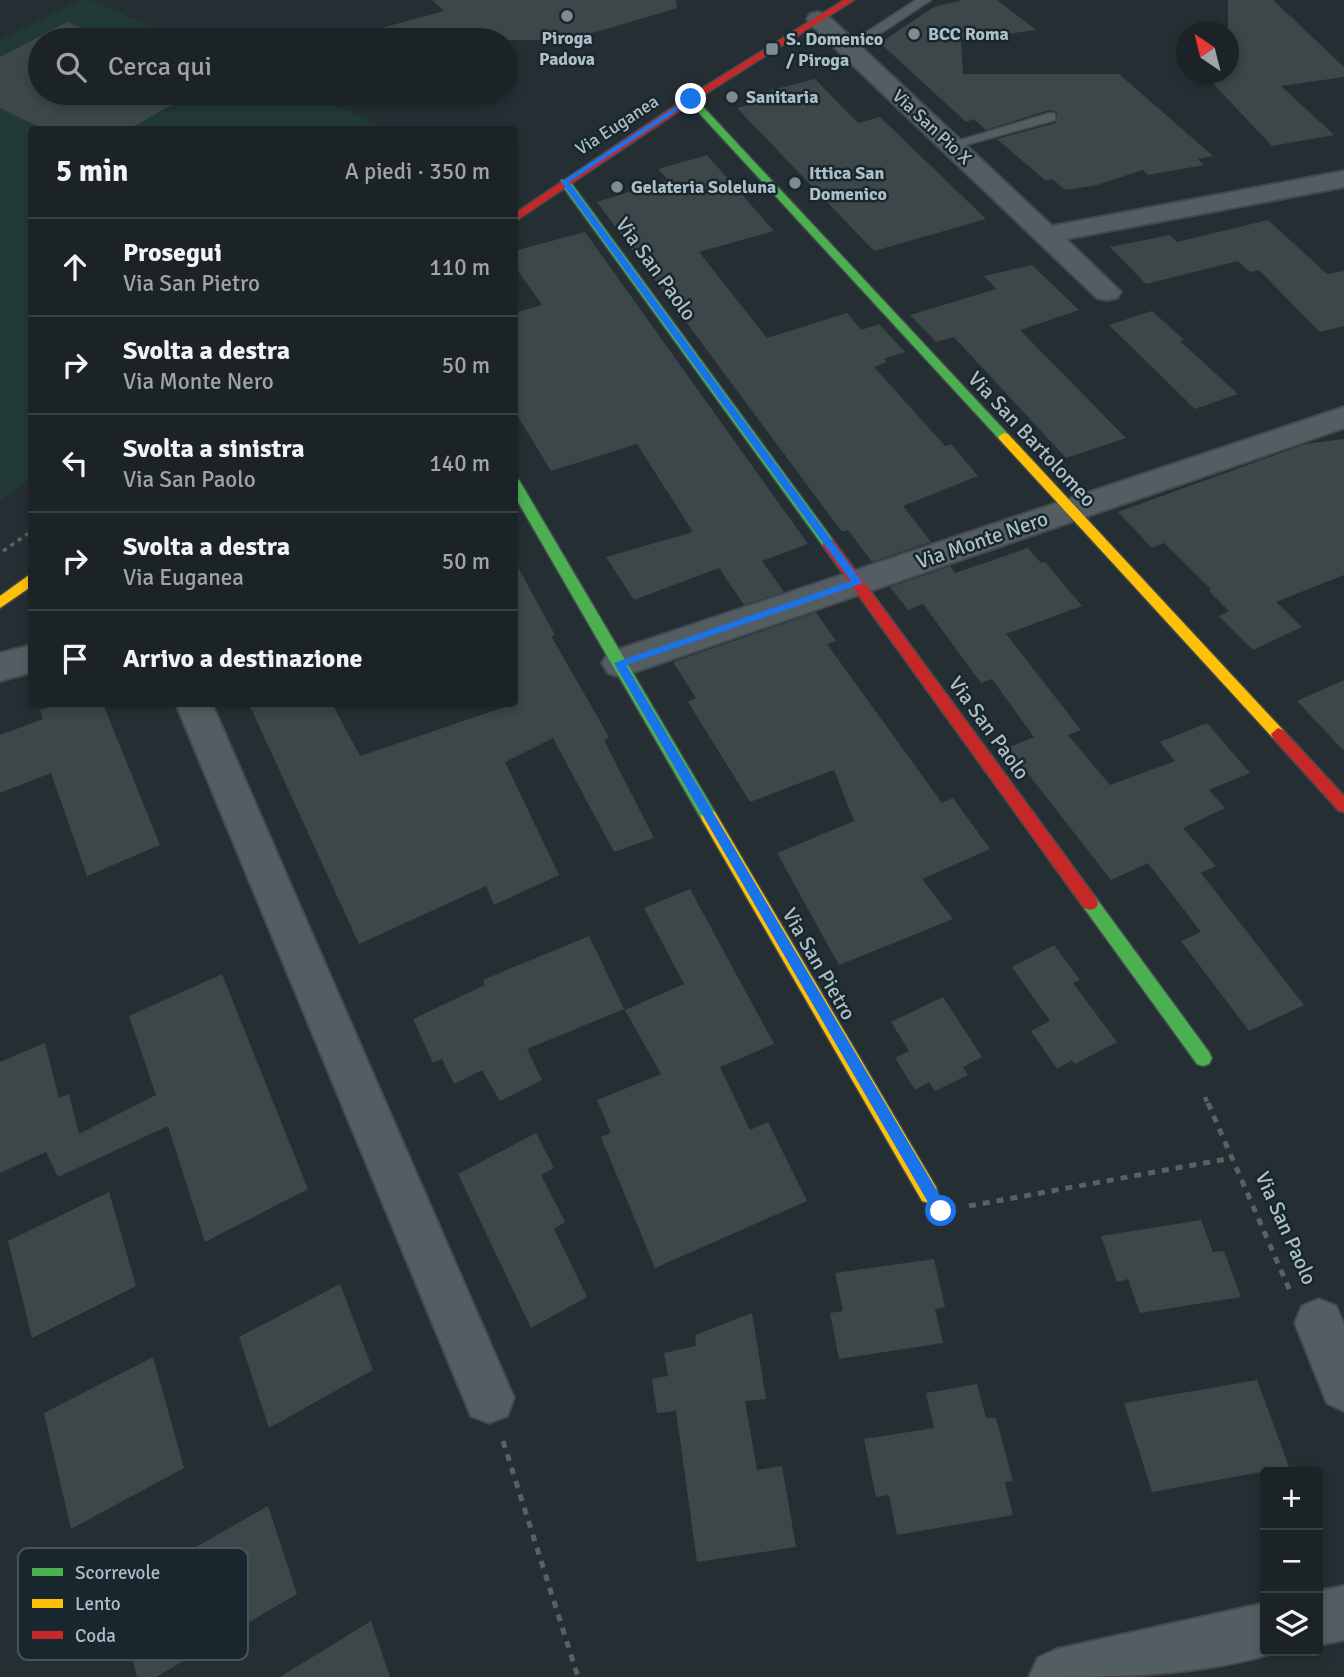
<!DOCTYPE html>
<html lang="it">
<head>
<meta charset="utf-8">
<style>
	:root { --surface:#1c2326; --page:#252b2e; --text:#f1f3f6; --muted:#a0a4a7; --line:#3a4043 }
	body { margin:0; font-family:Signika,sans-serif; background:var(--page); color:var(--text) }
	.controls { position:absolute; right:21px; bottom:21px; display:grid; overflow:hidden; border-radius:7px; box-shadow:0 4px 10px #0003 }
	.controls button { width:63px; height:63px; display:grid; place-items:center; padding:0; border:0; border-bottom:2px solid var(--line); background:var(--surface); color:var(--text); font:35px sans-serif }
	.compass { position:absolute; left:1176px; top:21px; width:63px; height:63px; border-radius:50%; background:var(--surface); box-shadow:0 4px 10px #0003; rotate:325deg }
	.stop { position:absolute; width:21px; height:21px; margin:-16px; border:5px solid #1a73e8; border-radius:50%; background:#fff }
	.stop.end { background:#1a73e8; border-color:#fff; box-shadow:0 2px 7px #0008 }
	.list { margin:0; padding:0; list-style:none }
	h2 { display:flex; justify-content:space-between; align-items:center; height:91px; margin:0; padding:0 28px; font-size:30px }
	h2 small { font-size:23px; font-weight:400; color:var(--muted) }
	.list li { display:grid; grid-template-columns:46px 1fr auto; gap:21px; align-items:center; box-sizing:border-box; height:98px; padding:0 28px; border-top:2px solid var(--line) }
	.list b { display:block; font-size:26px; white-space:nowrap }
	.list p { margin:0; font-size:23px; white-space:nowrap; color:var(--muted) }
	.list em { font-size:23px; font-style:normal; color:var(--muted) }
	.icon { flex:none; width:38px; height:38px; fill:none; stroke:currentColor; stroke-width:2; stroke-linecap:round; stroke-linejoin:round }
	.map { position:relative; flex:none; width:1344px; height:1677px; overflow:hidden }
	.search { position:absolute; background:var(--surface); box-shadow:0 4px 10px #0003; left:28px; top:28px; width:490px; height:77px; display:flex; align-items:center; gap:18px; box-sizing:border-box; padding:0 24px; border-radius:38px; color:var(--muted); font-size:26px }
	.panel { position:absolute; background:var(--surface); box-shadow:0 4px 10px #0003; left:28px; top:126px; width:490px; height:581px; border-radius:7px }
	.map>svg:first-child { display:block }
	.green { fill:#223a36 }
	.building { fill:#3d4649 }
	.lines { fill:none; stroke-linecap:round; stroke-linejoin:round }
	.lane-casing { stroke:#424a4e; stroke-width:3 }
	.street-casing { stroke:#424a4e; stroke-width:4 }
	.fast-casing { stroke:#424a4e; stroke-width:3 }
	.slow-casing { stroke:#424a4e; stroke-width:3 }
	.jam-casing { stroke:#424a4e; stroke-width:3 }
	.path-far2 { stroke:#586264; stroke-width:3.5; stroke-dasharray:4.5 4.5; stroke-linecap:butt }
	.path-far1 { stroke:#586264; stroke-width:4.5; stroke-dasharray:5 5; stroke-linecap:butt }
	.path { stroke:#586264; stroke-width:5; stroke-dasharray:7 7; stroke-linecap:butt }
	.lane { fill:#545d62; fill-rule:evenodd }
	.street { fill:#545d62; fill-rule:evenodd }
	.fast { fill:#4caf50; fill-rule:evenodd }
	.slow { fill:#ffc107; fill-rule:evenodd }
	.jam { fill:#c62828; fill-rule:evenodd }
	.route { fill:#1a73e8 }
	.poi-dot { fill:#7d8c93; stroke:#18272e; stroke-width:2.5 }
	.labels { text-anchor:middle; stroke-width:5; stroke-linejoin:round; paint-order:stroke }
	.far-poi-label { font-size:18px; font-weight:bold; fill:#adbec6; stroke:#18272e; text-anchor:start }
	.far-street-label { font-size:18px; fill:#adbec6; stroke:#18272e }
	.street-label { font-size:21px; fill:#adbec6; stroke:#18272e }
	.key { fill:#18272e; stroke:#45545c; stroke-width:2 }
	.key-label { font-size:19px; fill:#adbec6 }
</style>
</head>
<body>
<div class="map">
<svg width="1344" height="1677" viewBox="0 0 1344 1677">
	<rect width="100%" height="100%" fill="#252f33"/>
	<!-- green -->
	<path class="green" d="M80 0H90L183 40H40V93H305L390 129 32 130 31 478 0 500V40Z"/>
	<!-- building -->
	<g class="building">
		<path d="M432 0H676L677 8 569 40H375L374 30 444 11Z"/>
		<path d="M963 0H997L1036 30 961 40 963 74H1119L1213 156 1198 159 1204 165 1148 175 1143 170 1097 185 1065 190 1052 179 1046 181 997 139 1056 123 1057 112 1049 110 986 130 974 119 966 122 880 43 934 7Z"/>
		<path d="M1228 0H1273L1344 67V77L1281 86 1334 135 1272 146 1204 74H1228Z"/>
		<path d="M67 22 110 40H40V93H192L128 130H45L0 108V57Z"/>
		<path d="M815 79 858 123 880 117 986 219 874 251 737 108 768 100 760 93Z"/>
		<path d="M707 155 774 231 699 252 767 338 847 313 861 330 879 324 905 352 884 359 887 362 874 367 945 446 951 444 978 476 903 506 931 542 872 562 848 530 842 532 597 202 668 180 658 169Z"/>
		<path d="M1268 220 1327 274 1344 271V326L1320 332 1259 270 1250 272 1238 261 1146 284 1110 247 1170 235 1177 242Z"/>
		<path d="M585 232 808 544 762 561 784 592 744 605 719 568 634 600 606 557 693 532 637 444 551 471 514 410V313L542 305 514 265V251Z"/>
		<path d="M1032 265 1079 310 1020 330 1126 438 1066 458 954 337 936 342 910 315 996 289 984 276Z"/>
		<path d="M1152 311 1184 340 1180 341 1238 394 1195 409 1109 325Z"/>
		<path d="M1344 439V575L1276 602 1302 627 1253 650 1219 616 1229 611 1209 591 1211 589 1164 543 1152 548 1118 512 1305 444Z"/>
		<path d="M1028 548 1041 563 1045 562 1082 606 1006 634 1081 730 1068 735 1110 785 1175 761 1160 742 1207 723 1250 773 1209 790 1225 808 1183 828 1216 866 1201 873 1304 1005 1249 1031 1181 941 1201 932 1148 863 1111 880 1008 748 1034 737 992 679 981 683 923 604 908 610 890 587 950 566 955 573Z"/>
		<path d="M514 560 555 635 551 636 609 737 604 740 654 838 614 852 553 738 505 762 559 875 494 905 486 886 359 944 249 704H332L360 756 514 704Z"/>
		<path d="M816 612 836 641 827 644 942 803 953 798 990 849 922 879 953 919 839 965 777 853 854 821 834 770 750 802 688 702 696 698 673 662Z"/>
		<path d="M1344 680V751L1297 701Z"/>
		<path d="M57 704H103L160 845 87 876 51 773 0 793V735L43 719 40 710Z"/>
		<path d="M690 889 774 1044 720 1067 750 1130 768 1122 807 1201 655 1268 601 1137 611 1133 597 1100 661 1074 625 1010 684 984 644 908Z"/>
		<path d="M589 936 624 1009 527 1049 542 1080 500 1101 482 1070 454 1084 442 1059 433 1063 413 1019 485 985 483 980Z"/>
		<path d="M1054 945 1080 980 1073 983 1117 1042 1075 1064 1072 1060 1057 1069 1031 1031 1050 1021 1012 967Z"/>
		<path d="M222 974 308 1189 205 1242 168 1126 58 1177 46 1152 0 1173V1062L45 1043 59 1098 69 1094 79 1134 156 1095 129 1016Z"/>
		<path d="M943 997 982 1057 963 1067 968 1075 935 1091 929 1082 915 1090 895 1058 909 1051 891 1022Z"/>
		<path d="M536 1133 554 1168 541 1175 565 1222 554 1229 587 1297 531 1328 458 1174Z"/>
		<path d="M109 1192 136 1286 32 1338 8 1241Z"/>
		<path d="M1201 1220 1213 1252 1224 1251 1241 1297 1140 1313 1128 1279 1117 1282 1101 1236Z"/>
		<path d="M934 1259 945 1307 935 1309 943 1343 839 1359 830 1313 843 1311 835 1273Z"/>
		<path d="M340 1284 373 1370 269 1428 239 1337Z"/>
		<path d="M752 1313 766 1399 745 1401 757 1470 782 1466 796 1547 697 1562 676 1411 657 1413 652 1379 668 1376 664 1353 696 1346 695 1335Z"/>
		<path d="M153 1357 184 1468 71 1529 44 1413Z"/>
		<path d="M1257 1380 1289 1467 1152 1492 1124 1403Z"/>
		<path d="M977 1384 986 1418H996L1013 1481 1005 1482 1013 1515 897 1535 889 1495 876 1497 864 1439 934 1428 926 1393Z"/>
		<path d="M268 1506 297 1594 156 1677H137L115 1593Z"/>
		<path d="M371 1621 390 1677H280Z"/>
	</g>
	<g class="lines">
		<!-- lane casing -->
		<g class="lane-casing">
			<g id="lane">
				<path d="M916 0H931L854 51 842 48Z"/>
				<path d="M1050 113 1055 114V120L951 149 944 145Z"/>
			</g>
		</g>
		<!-- street casing -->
		<g class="street-casing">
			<g id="street">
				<path d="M818 12 826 14 1052 226 1344 171V187L1066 239 1121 292 1117 298 1107 300 1097 298 810 24 807 19 810 14Z"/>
				<path d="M1344 407V428L620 677 608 673 602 663 608 653Z"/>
				<path d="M32 645V672L0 681V653Z"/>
				<path d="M176 704H212L514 1398 507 1416 489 1423 471 1416Z"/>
				<path d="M1319 1299 1336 1306 1344 1325V1411L1327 1403 1295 1323 1302 1306Z"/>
				<path d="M1344 1586V1640L1318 1645V1591Z"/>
				<path d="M1265 1603V1651H1280C1201 1677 1114 1677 1029 1677L1038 1658 1057 1649Z"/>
			</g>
		</g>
		<!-- fast casing -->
		<g class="fast-casing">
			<g id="fast">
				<path d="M688 97H694L1008 434V440H1000L688 101Z"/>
				<path d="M561 180H569L833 540V546H823L561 184Z"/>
				<path d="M514 479 519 480 715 812 717 817 715 822H703L514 495Z"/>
				<path d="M1090 896 1096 898 1209 1052 1212 1058 1209 1064 1203 1066 1197 1064 1084 908 1082 903 1084 898Z"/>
			</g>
		</g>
		<!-- slow casing -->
		<g class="slow-casing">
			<g id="slow">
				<path d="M1004 433 1008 434 1283 730 1285 734 1283 738H1273L1000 440 998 437Z"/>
				<path d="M32 573V586L0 608V596Z"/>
				<path d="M709 810 715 812 936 1187 938 1194 936 1201 929 1203 922 1201 703 822 701 817 703 812Z"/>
			</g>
		</g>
		<!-- jam casing -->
		<g class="jam-casing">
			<g id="jam">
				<path d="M844 0H854L694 101 514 222V214L688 97Z"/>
				<path d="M828 538 833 540 1096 898 1098 903 1096 908 1090 910 1084 908 823 546V540Z"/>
				<path d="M1278 728 1283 730 1344 796V812L1339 811 1273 738 1271 734Z"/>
			</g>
		</g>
		<!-- path-far2 -->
		<path class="path-far2" d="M3 551 32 531"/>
		<!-- path-far1 -->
		<path class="path-far1" d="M1205 1097 1208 1105"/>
		<!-- path -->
		<g class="path">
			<path d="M1208 1103 1290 1291"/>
			<path d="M969 1206 1232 1158"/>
			<path d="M503 1441 578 1677"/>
		</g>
		<!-- lane -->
		<use href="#lane" class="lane"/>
		<!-- street -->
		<use href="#street" class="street"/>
		<!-- fast -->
		<use href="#fast" class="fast"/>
		<!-- slow -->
		<use href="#slow" class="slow"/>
		<!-- jam -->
		<use href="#jam" class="jam"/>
	</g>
	<!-- route -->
	<path class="route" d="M689 98 695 99 569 182 863 583 626 665 946 1206 948 1211 941 1218 936 1216 614 663 851 581 561 182Z"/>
	<!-- markers -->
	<g class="poi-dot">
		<circle cx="567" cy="16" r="7"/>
		<circle cx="914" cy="34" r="7"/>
		<rect x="765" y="42" width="14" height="14" rx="3.5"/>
		<circle cx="732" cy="97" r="7"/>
		<circle cx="795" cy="183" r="7"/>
		<circle cx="617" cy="187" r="7"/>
	</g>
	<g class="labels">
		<!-- far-poi labels -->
		<g class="far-poi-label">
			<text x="928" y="40">BCC Roma</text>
			<text x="567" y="44" text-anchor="middle">Piroga<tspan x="567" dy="21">Padova</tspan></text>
			<text x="786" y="45">S. Domenico<tspan x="786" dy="21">/ Piroga</tspan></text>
			<text x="746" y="103">Sanitaria</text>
			<text x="809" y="179">Ittica San<tspan x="809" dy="21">Domenico</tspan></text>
			<text x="631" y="193">Gelateria Soleluna</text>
		</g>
		<!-- far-street labels -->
		<g class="far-street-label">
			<text transform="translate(617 125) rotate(-33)" y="6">Via Euganea</text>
			<text transform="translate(932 127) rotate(43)" y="6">Via San Pio X</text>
		</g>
		<!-- street labels -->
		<g class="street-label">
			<text transform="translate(656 269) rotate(54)" y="7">Via San Paolo</text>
			<text transform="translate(1032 439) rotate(47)" y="7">Via San Bartolomeo</text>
			<text transform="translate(982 540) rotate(-19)" y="7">Via Monte Nero</text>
			<text transform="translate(989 728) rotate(54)" y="7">Via San Paolo</text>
			<text transform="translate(819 964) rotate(60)" y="7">Via San Pietro</text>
			<text transform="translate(1286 1228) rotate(66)" y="7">Via San Paolo</text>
		</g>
	</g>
	<!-- legend -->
	<rect x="18" y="1548" width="230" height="112" rx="10" class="key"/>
	<rect x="32" y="1568" width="31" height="8" fill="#4caf50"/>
	<rect x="32" y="1599" width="31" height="9" fill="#ffc107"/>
	<rect x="32" y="1631" width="31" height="8" fill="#c62828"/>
	<g class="key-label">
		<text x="75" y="1579">Scorrevole</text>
		<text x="75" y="1610">Lento</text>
		<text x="75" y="1642">Coda</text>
	</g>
</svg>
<div class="controls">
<button>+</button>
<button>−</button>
<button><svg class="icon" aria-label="layers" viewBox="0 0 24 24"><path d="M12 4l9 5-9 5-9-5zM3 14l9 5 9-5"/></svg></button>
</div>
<svg class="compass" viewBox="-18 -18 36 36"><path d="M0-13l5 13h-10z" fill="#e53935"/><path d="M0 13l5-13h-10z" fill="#a0a4a7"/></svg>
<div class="stop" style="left:941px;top:1211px"></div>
<div class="stop end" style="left:691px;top:99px"></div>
<div class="search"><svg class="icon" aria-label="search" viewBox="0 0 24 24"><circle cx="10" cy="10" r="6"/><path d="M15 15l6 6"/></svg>Cerca qui</div>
<section class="panel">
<h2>5 min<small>A piedi · 350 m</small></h2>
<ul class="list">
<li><svg class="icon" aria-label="ahead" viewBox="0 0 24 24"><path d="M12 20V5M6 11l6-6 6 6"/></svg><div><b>Prosegui</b><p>Via San Pietro</p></div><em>110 m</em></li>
<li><svg class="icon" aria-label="right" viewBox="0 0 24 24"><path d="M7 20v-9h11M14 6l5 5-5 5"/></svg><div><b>Svolta a destra</b><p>Via Monte Nero</p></div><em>50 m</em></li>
<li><svg class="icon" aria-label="left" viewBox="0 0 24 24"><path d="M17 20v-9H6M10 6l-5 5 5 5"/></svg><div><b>Svolta a sinistra</b><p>Via San Paolo</p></div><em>140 m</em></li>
<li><svg class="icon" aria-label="right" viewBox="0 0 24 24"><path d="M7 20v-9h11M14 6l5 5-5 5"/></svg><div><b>Svolta a destra</b><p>Via Euganea</p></div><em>50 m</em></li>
<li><svg class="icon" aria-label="arrive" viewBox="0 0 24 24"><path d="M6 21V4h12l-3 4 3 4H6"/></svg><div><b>Arrivo a destinazione</b></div></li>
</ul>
</section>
</div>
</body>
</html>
